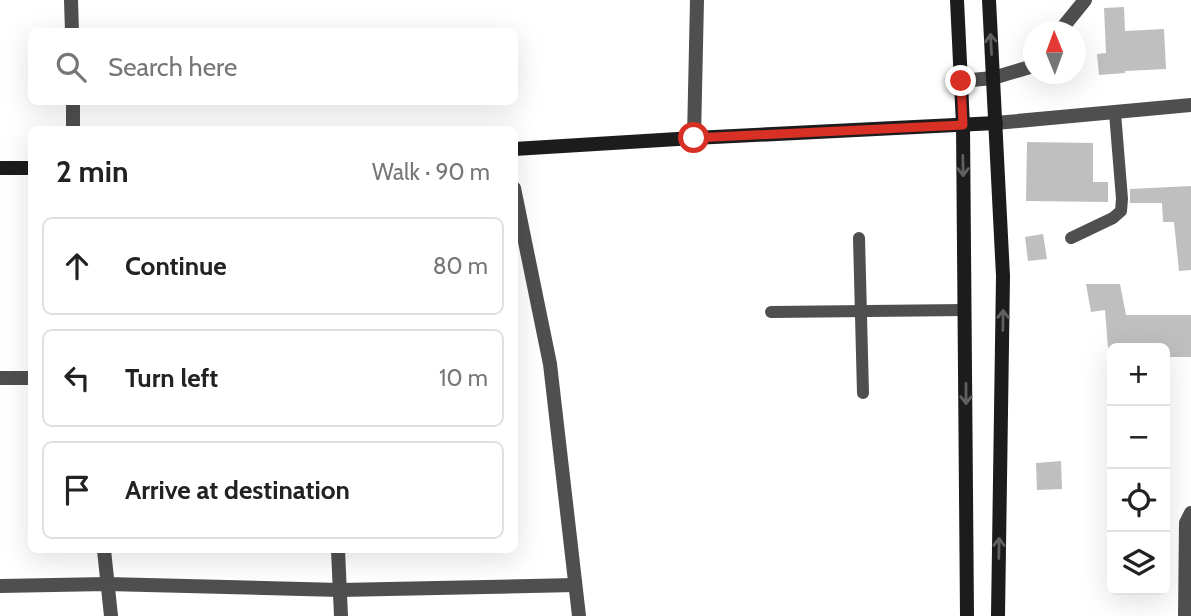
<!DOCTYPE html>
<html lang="en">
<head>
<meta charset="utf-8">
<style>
	:root { --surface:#fff; --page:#f2f2f2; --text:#222; --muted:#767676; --line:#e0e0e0 }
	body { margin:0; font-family:Cabin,sans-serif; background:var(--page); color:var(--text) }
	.controls { position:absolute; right:21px; bottom:21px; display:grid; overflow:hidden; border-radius:10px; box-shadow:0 7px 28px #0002 }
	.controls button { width:63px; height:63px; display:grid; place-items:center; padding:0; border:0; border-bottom:2px solid var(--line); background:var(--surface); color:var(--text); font:35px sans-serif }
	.compass { position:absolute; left:1023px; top:21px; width:63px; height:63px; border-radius:50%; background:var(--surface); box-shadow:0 7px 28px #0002; rotate:359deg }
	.stop { position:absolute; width:21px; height:21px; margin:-16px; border:5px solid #d93025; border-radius:50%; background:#fff }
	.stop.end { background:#d93025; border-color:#fff; box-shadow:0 2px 7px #0008 }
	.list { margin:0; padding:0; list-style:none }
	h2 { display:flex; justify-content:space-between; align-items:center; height:91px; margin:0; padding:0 28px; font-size:30px }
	h2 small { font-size:23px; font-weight:400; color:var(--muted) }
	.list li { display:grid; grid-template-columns:46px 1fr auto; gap:21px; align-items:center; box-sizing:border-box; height:98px; margin:0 14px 14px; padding:0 14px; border:2px solid var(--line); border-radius:10px }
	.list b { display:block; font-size:26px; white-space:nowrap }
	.list em { font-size:23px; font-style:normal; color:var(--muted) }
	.icon { flex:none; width:38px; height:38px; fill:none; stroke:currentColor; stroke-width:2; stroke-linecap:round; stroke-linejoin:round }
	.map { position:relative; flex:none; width:1191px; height:616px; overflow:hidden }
	.search { position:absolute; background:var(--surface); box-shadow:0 7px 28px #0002; left:28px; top:28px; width:490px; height:77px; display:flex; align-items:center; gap:18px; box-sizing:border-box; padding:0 24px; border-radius:10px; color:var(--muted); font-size:26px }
	.panel { position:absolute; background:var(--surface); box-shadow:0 7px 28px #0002; left:28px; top:126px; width:490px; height:427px; border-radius:10px }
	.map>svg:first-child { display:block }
	.building { fill:#bfbfbf }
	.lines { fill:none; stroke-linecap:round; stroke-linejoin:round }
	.lane { stroke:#4f4f4f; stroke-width:12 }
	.street { stroke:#4f4f4f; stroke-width:14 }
	.secondary { stroke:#1c1c1c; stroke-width:14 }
	.oneway { stroke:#606060 }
	.route { stroke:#d93025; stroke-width:9 }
</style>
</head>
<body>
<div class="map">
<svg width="1191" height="616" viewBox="0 0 1191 616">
	<rect width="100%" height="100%" fill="#fff"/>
	<!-- building -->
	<g class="building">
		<path d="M1124 7 1125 31 1164 29 1166 69 1125 71V73L1099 75 1097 54 1106 53 1104 8Z"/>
		<path d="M1027 142 1093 143V182H1108V202L1026 201Z"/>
		<path d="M1191 186V270L1179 271 1174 222H1163L1162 203H1130V189Z"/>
		<path d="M1043 234 1047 259 1028 261 1025 237Z"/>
		<path d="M1086 284H1120L1126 315H1191V357H1165V348H1108L1105 310 1091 312Z"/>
		<path d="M1061 461 1062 489 1037 490 1036 463Z"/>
	</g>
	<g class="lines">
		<!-- lane -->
		<g class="lane">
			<path d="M859 238 863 393"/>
			<path d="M1071 238 1113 218 1121 211 1122 199 1115 113"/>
			<path d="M771 312 965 310"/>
		</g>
		<!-- street -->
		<g class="street">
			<path d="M71 0 72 32"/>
			<path d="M1059 32 1085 0"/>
			<path d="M961 81 993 78 1030 67 1034 62"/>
			<path d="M73 102V130"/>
			<path d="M996 123 1191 105"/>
			<path d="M694 138 697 0"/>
			<path d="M514 188 550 364 579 616"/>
			<path d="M0 378H32"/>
			<path d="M104 550 111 616"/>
			<path d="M338 550 341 616"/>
			<path d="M0 586 107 584 340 590 575 585"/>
			<path d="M1185 616 1186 523 1191 513"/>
		</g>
		<!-- secondary -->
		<g class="secondary">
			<path d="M957 0 963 125 967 616"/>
			<path d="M989 0 1003 276 998 616"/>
			<path d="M514 149 694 138 996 123"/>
			<path d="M0 168H32"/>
		</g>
	</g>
	<!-- one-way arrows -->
	<defs><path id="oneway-shaft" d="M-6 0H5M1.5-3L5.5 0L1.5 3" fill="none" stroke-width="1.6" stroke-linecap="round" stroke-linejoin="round" transform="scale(1.75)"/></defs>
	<g class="oneway">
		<use href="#oneway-shaft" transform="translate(991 44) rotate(-93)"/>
		<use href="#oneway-shaft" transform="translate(963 166) rotate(89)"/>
		<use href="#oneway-shaft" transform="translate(1003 320) rotate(-89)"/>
		<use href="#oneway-shaft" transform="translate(966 394) rotate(90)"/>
		<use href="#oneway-shaft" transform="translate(999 548) rotate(-89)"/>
	</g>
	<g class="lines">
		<!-- route -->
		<path class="route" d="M694 138 963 125 961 81"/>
	</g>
</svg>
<div class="controls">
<button>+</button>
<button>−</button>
<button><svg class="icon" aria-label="locate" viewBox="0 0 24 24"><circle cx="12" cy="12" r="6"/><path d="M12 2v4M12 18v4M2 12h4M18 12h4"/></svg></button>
<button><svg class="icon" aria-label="layers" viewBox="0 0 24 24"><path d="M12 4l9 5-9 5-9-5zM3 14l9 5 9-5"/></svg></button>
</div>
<svg class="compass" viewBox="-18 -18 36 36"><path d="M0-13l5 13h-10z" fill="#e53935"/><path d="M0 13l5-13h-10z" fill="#767676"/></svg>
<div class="stop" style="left:694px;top:138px"></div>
<div class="stop end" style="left:961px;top:81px"></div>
<div class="search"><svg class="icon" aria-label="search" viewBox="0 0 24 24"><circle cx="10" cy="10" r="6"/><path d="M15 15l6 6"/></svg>Search here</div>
<section class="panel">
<h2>2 min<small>Walk · 90 m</small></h2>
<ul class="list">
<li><svg class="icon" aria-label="ahead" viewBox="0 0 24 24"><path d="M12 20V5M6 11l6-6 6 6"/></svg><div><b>Continue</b></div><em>80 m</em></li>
<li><svg class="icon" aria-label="left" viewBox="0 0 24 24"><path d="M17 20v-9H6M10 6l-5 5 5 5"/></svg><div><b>Turn left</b></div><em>10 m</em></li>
<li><svg class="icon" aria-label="arrive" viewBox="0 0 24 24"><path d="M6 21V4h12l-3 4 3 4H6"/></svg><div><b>Arrive at destination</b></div></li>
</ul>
</section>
</div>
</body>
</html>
